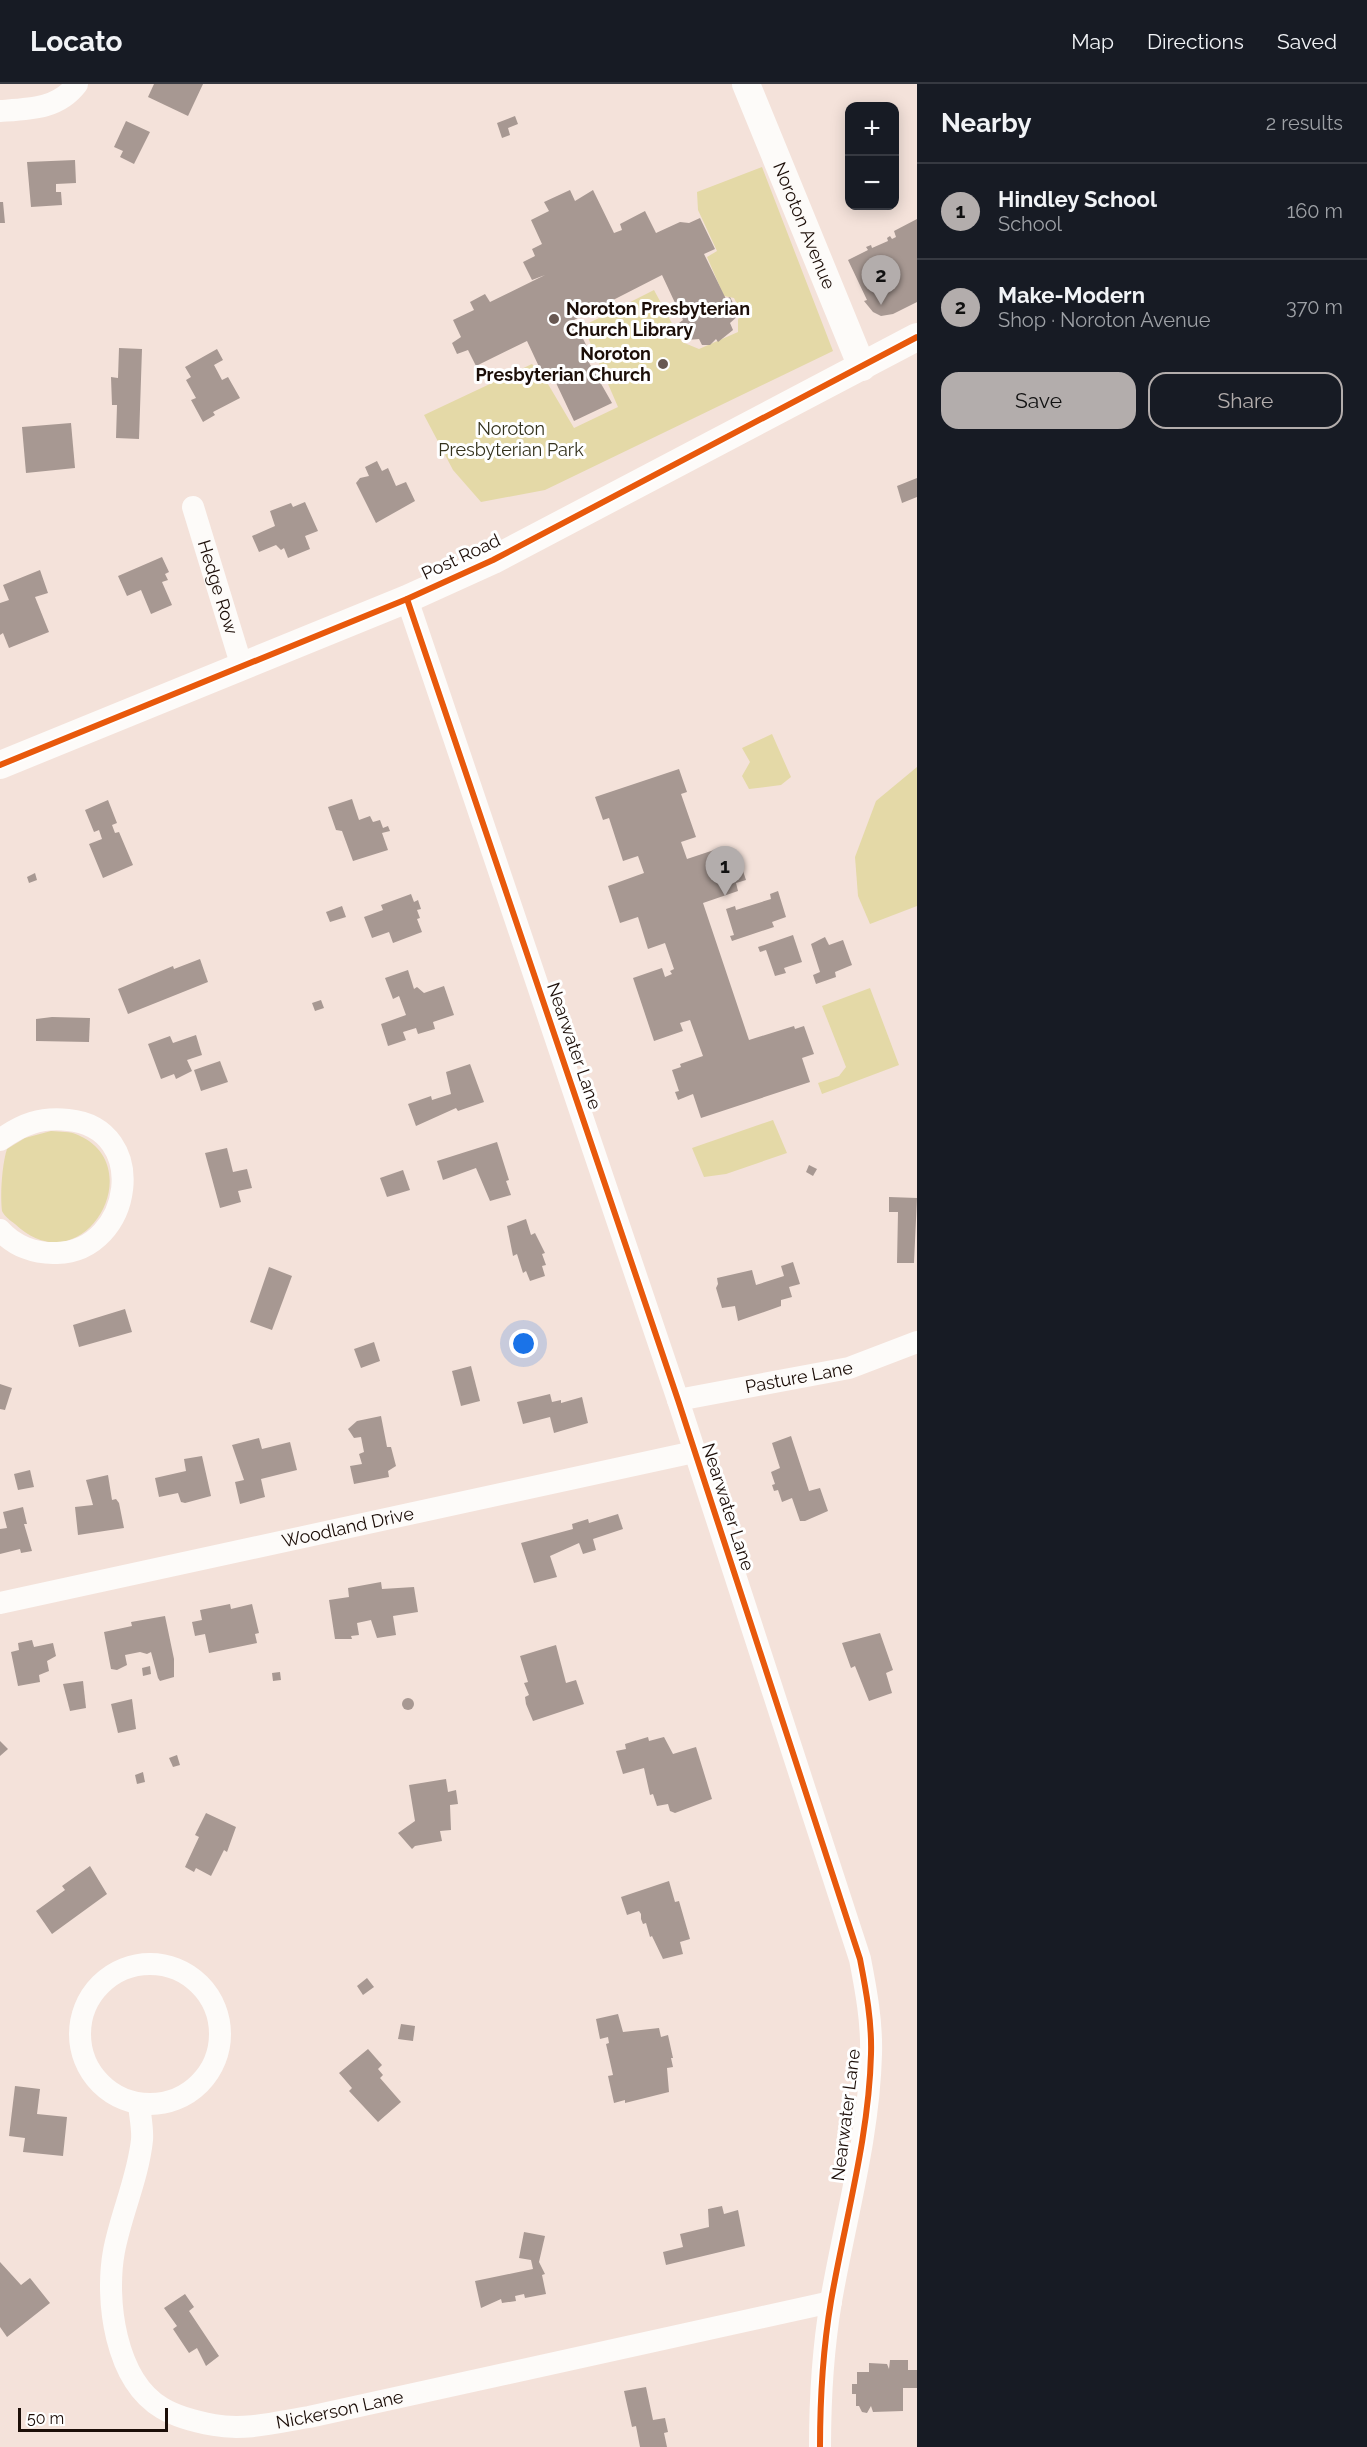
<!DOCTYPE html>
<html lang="en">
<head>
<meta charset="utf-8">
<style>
	:root { --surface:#171b24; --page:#242831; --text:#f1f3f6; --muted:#9ea1a6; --line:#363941; --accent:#b3adac }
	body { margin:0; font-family:Raleway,sans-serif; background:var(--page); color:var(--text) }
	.controls { position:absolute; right:18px; top:18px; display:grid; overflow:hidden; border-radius:12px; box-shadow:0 3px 15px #0003 }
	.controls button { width:54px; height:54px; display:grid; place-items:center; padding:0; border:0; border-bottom:2px solid var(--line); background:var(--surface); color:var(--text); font:30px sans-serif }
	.scale { position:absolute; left:18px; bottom:15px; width:150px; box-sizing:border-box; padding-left:6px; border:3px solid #1c0e08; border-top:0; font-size:16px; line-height:21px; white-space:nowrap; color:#1c0e08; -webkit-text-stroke:4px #fff; paint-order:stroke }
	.you { position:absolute; left:524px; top:1260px; width:21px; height:21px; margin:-15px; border:4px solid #fff; border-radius:50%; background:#1a73e8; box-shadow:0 0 0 9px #1a73e833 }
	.badge { display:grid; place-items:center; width:39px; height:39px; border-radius:50%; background:var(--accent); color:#111; font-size:20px; font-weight:700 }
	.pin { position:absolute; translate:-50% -50px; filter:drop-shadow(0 2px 3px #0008) }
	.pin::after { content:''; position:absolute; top:32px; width:21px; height:18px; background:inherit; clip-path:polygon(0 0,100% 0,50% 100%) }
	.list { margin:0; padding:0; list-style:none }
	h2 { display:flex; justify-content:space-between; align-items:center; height:78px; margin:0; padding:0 24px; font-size:26px }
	h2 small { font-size:20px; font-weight:400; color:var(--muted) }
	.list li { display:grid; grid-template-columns:39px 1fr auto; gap:18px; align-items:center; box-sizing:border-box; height:96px; padding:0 24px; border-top:2px solid var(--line) }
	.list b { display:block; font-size:22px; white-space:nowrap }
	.list p { margin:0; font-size:20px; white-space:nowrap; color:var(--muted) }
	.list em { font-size:20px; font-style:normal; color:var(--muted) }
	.actions { display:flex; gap:12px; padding:18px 24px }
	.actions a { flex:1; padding:14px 0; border:2px solid var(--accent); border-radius:18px; text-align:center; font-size:21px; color:var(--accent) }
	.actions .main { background:var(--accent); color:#111 }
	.map { position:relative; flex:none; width:917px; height:2363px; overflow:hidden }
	header { display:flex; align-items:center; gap:36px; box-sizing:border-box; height:84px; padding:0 30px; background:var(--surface); border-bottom:2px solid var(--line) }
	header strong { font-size:28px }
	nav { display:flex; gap:33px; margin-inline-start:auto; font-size:21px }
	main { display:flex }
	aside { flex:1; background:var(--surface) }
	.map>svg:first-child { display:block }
	.green { fill:#e4d9a7 }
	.building { fill:#a79892 }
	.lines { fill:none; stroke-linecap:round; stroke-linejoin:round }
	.minor { stroke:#fdfbf9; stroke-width:22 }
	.major { stroke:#fdfbf9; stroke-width:28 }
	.cycleway-casing { stroke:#fff; stroke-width:10 }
	.cycleway { stroke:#e8590c; stroke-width:6 }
	.poi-dot { fill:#685852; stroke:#fff; stroke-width:2 }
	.labels { text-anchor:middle; stroke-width:6; stroke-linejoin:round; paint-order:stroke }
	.street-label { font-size:18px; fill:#1c0e08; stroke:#fff }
	.poi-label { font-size:18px; font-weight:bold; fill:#1c0e08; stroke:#fff; text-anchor:start }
	.park-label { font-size:18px; fill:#34321d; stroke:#fff }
</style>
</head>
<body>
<header>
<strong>Locato</strong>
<nav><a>Map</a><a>Directions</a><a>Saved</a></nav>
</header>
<main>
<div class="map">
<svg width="917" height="2363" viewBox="0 0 917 2363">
	<rect width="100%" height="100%" fill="#f4e2da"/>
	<!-- green -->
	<g class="green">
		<path d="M762 83 833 267 545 406 481 418 453 386 424 331 532 280 545 295 574 344 618 323 583 242 654 206 682 258 699 265 738 248V236L741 228 734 214 724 212 707 173 717 167 698 126 697 108Z"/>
		<path d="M772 650 791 693 781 701 749 705 742 692 750 678 742 664Z"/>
		<path d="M917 683V822L870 840 858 812 855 773 876 717Z"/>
		<path d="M870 904 899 981 822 1010 818 999 839 992 846 983 822 922Z"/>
		<path d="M773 1036 787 1069 726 1090 704 1093 692 1064Z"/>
		<path d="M51 1047C60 1048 70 1047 78 1051 152 1083 82 1204 15 1140 11 1137 4 1132 2 1127 0 1112 2 1080 7 1065L25 1054Z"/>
	</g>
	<!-- building -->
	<g class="building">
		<path d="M154 0H203L188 32 148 13Z"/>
		<path d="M515 32 518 40 508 44 510 51 502 54 497 39Z"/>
		<path d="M126 37 150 48 134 80 120 73 123 67 114 63Z"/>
		<path d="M75 76 76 99 56 100V108H61L62 121 31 123 27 78Z"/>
		<path d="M570 106 575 117 593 106 614 149 622 146 620 140 645 127 656 149 680 138 689 139 700 134 715 165 704 170 726 215 730 213 739 231 730 239 733 246 718 258 716 255 710 261H702L699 255 687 256 679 239 683 236 662 191 574 236 588 265 583 268 612 319 574 337 549 284 541 287 527 257 476 282 468 266 457 270 452 259 461 253 453 236 474 226 470 218 485 210 490 218 545 191 532 196 523 178 535 172 532 165 542 160 531 136 549 127 544 118Z"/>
		<path d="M0 118H3L5 139H0Z"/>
		<path d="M917 135V218L893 230 881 232 873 228 864 217 867 216 848 176 868 166 866 163 871 161 872 164 888 157 887 154 890 152 892 155 896 153 894 147Z"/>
		<path d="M119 264 142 265 139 355 116 354 117 321H112L111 293 118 294Z"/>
		<path d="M217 265 223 276 214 281 222 296 228 293 240 314 213 328 215 331 203 338 191 316 196 314 186 296 191 293 185 283Z"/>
		<path d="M71 339 75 384 26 389 22 343Z"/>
		<path d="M377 377 382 387 388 384 396 402 406 398 415 417 376 439 356 399 360 394 369 392 365 383Z"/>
		<path d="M917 394V413L902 419 897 402Z"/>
		<path d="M305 418 318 447 305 452 310 465 288 474 284 464 281 466 276 461 259 468 252 452 275 442 270 427 291 419 293 423Z"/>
		<path d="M162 473 169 488 165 490 168 496 162 498 172 521 151 530 141 506 127 512 118 492Z"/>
		<path d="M40 486 48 509 35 513 49 548 9 564 3 549 0 551V519L9 516 3 501Z"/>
		<path d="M679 685 687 708 681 710 696 753 681 758 687 775 723 763 727 775 738 772 746 796 736 799 738 807 703 819 749 956 794 942 795 945 804 942 814 970 802 974 810 998 701 1034 693 1010 678 1016 675 1008 679 1007 672 986 681 983 680 980 703 972 690 936 680 939 683 947 654 957 633 894 662 884 665 893 672 890 670 887 674 885 665 859 648 865 638 833 620 839 608 802 644 789 638 772 623 777 609 734 603 736 595 713Z"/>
		<path d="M352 715 359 736 370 732 373 738 380 736 383 744 388 742 390 747 382 749 388 766 353 777 342 747 336 746 328 723Z"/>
		<path d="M108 716 117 739 112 741 115 749 119 748 133 781 103 794 89 760 102 755 99 746 94 748 85 726Z"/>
		<path d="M35 789 37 796 29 799 27 793Z"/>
		<path d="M778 807 786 833 772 838 774 843 732 857 730 852 734 851 726 825 735 822 736 826 771 815 770 810Z"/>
		<path d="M411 810 414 818 418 816 421 825 417 826 420 834 417 835 422 848 393 859 389 848 372 854 364 833 383 826 381 821Z"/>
		<path d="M342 822 346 833 330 838 326 828Z"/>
		<path d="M793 851 802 878 784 884 786 889 775 892 766 866 760 868 758 863Z"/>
		<path d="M825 853 829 861 843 856 852 881 835 888 836 893 816 900 813 891 820 888 811 860Z"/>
		<path d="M200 875 208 898 128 930 118 905 173 882 174 885Z"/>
		<path d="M408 886 414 905 417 903 424 909 444 902 454 931 433 938 435 945 418 950 416 944 403 948 406 956 388 962 381 940 406 931 399 912 393 915 385 894Z"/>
		<path d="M321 916 324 924 315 927 312 919Z"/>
		<path d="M52 933 90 934 89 958 36 957V935Z"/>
		<path d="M196 951 202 971 187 976 192 987 176 995 174 990 161 995 148 960 170 952 173 959Z"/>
		<path d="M220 977 228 998 201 1007 194 986Z"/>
		<path d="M470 980 484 1018 458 1027 456 1024 416 1042 408 1020 431 1012 432 1016 451 1010 446 988Z"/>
		<path d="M497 1058 509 1096 506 1097 511 1111 490 1117 476 1084 443 1096 437 1077Z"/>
		<path d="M227 1064 233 1088 247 1085 252 1104 238 1107 241 1118 220 1124 205 1069Z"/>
		<path d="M809 1081 817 1085 813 1092 806 1088Z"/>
		<path d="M403 1086 410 1106 387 1113 380 1094Z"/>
		<path d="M889 1113 917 1114 914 1179H897L898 1128H889Z"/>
		<path d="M526 1135 531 1151 535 1149 545 1169 542 1170 546 1181 542 1182 545 1192 530 1197 526 1187 523 1189 517 1170 513 1172 507 1142Z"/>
		<path d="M793 1178 800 1200 789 1203 792 1213 781 1216V1222L738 1237 735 1222 722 1224 716 1204 718 1200 717 1194 752 1186 756 1201 784 1192 781 1182Z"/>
		<path d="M269 1183 292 1192 272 1246 250 1238Z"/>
		<path d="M125 1225 132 1248 79 1263 73 1241Z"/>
		<path d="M374 1258 380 1277 361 1284 354 1265Z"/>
		<path d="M471 1282 480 1317 461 1322 452 1287Z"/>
		<path d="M0 1300 12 1304 5 1326 0 1325Z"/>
		<path d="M550 1310 552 1318 561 1316V1319L582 1313 588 1339 554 1349 550 1333 523 1340 517 1318Z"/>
		<path d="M381 1332 387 1363H391L396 1382 388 1387 389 1393 354 1400 350 1382 362 1380 359 1370 364 1368 361 1353 354 1354 348 1345 357 1337Z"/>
		<path d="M791 1352 809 1407 820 1404 828 1427 805 1437H800L792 1414 782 1418 778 1406 774 1407 772 1401 775 1400 771 1388 780 1384 772 1359Z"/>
		<path d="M259 1354 262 1365 290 1358 297 1386 261 1395 265 1413 240 1420 235 1398 244 1396 232 1361Z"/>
		<path d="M202 1372 211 1412 185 1419 181 1418 178 1409 159 1413 155 1394 186 1387 184 1375Z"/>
		<path d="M30 1386 34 1403 18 1406 14 1390Z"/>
		<path d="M108 1391 112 1416 116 1415 119 1419 124 1444 78 1451 75 1423 93 1421 86 1396Z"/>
		<path d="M23 1423 27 1440H24L32 1467 21 1469 20 1465 0 1470V1445L7 1444 3 1428Z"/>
		<path d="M618 1430 623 1445 593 1455 596 1466 583 1470 579 1459 550 1472 557 1493 534 1499 521 1459 573 1445 572 1440 588 1435 589 1439Z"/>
		<path d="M381 1498 382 1505 414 1503 418 1528 393 1532 396 1551 377 1554 371 1536 357 1539 359 1551 351 1552 352 1555H335L329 1516 349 1513 348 1504Z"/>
		<path d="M230 1520 231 1525 252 1520 259 1549 255 1550 257 1559 209 1569 205 1550 195 1552 192 1538 202 1536 200 1526Z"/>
		<path d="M165 1532 174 1575V1593L160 1597 158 1594 151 1568 147 1570 140 1568 125 1571 127 1581 117 1586 111 1585 104 1548 132 1542 131 1538Z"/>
		<path d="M880 1549 893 1586 886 1589 892 1609 869 1617 855 1582 851 1584 842 1559Z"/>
		<path d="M32 1556 34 1563 53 1559 56 1572 47 1577 49 1587 39 1591 40 1598 18 1602 11 1568 19 1566 18 1559Z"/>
		<path d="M556 1561 566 1599 576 1596 584 1620 533 1637 526 1620 525 1613 529 1611 524 1599 528 1598 520 1572Z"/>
		<path d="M150 1582 151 1590 143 1592 142 1584Z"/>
		<path d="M280 1588 281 1596 273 1597 272 1589Z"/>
		<path d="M83 1597 86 1624 70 1627 63 1600Z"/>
		<circle cx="408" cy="1620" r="6"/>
		<path d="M132 1615 136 1645 118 1649 111 1620Z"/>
		<path d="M648 1653 649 1657 664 1653 673 1670 696 1663 712 1715 675 1729 670 1727 668 1720 657 1722 653 1710 650 1711 644 1684 623 1690 616 1667 626 1665 625 1660Z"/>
		<path d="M0 1657 8 1665 0 1672Z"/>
		<path d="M177 1671 180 1681 173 1683 169 1674Z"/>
		<path d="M143 1688 145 1698 137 1700 135 1691Z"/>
		<path d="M446 1695 448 1708 456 1706 458 1720 450 1721 451 1746 440 1747 442 1757 415 1762 412 1765 398 1749 415 1737 409 1701Z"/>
		<path d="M206 1729 236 1743 227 1768 224 1766 211 1792 196 1784 194 1788 185 1783 199 1753 195 1751Z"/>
		<path d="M90 1782 107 1810 52 1850 36 1827 65 1806 62 1802Z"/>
		<path d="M669 1797 675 1818 679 1817 690 1855 680 1858 683 1870 663 1875 652 1852 650 1853 646 1839 643 1840 641 1835V1830L639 1827 627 1831 621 1813Z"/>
		<path d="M367 1894 374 1903 363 1911 357 1902Z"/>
		<path d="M618 1930 623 1948 659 1944 661 1953 668 1951 673 1974H671L673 1983 667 1984 669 2008 625 2019V2016L614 2019 608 1992 613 1991 606 1960 609 1959 608 1953 600 1955 596 1935Z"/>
		<path d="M401 1940 415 1942 413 1957 398 1955Z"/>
		<path d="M368 1965 382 1981 378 1985 383 1991 380 1994 401 2018 378 2038 349 2007 352 2004 339 1989Z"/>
		<path d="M15 2002 40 2005 37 2030 67 2033 63 2072 23 2068 25 2054 9 2052Z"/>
		<path d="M722 2122 724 2130 738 2126 745 2162 666 2181 663 2168 683 2163 680 2150 709 2143 708 2125Z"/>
		<path d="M524 2148 545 2152 539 2178 545 2190 542 2191 546 2210 525 2214 524 2210 515 2212 516 2217 502 2219 501 2215 481 2224 475 2197 533 2185 531 2176 519 2174Z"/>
		<path d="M0 2178 21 2201 30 2194 50 2219 7 2253 0 2243Z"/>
		<path d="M185 2210 194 2223 189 2227 219 2272 206 2282 197 2264 189 2269 173 2245 177 2242 164 2224Z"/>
		<path d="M890 2276H908V2286H917V2304H903V2327L873 2328 871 2322 867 2329 862 2328 859 2322H856V2310H852V2300H857V2288H869V2279L887 2280 889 2285Z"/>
		<path d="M646 2303 653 2336 665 2334 668 2348 664 2349 667 2363H640L636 2342 632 2343 624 2307Z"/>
	</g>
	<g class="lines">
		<!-- minor -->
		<g class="minor">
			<path d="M0 27C30 25 58 25 77 0"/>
			<path id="s1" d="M193 423 242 583"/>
			<path d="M407 515 678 1316 860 1875C866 1906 872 1938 871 1970 869 2053 845 2136 831 2217 823 2265 820 2315 820 2363"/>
			<path d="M0 1056C22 1040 41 1033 68 1036 151 1044 133 1167 57 1169 35 1170 14 1162 0 1146"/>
			<path id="s2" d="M678 1316 849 1284 917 1258"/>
			<path id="s3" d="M0 1519 694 1368"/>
			<circle cx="150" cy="1950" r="70"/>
			<path id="s4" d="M139 2020C140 2032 143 2045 142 2056 138 2094 121 2130 114 2167 105 2216 115 2296 162 2324 177 2333 197 2338 214 2341 245 2347 278 2338 309 2333L831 2218"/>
		</g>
		<!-- major -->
		<g class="major">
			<path id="s5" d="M746 0 862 283"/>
			<path d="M0 681 407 515 493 476 917 253"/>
		</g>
		<!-- cycleway casing -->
		<g class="cycleway-casing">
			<g id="cycleway">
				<path d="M407 515 678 1316 860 1875C866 1906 872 1938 871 1970 869 2053 845 2136 831 2217 823 2265 820 2315 820 2363"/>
				<path d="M0 681 407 515 493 476 917 253"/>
			</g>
		</g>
		<!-- cycleway -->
		<use href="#cycleway" class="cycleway"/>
	</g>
	<!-- markers -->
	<g class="poi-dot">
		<circle cx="554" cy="235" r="6"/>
		<circle cx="663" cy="280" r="6"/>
	</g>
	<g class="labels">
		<!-- street labels -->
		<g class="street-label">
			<text dy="6" stroke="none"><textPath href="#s5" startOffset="153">Noroton Avenue</textPath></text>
			<text transform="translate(461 473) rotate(-25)" y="6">Post Road</text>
			<text dy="6" stroke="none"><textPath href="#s1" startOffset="84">Hedge Row</textPath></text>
			<text transform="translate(574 962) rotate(71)" y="6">Nearwater Lane</text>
			<text dy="6" stroke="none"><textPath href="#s2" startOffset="123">Pasture Lane</textPath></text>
			<text transform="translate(728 1423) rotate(72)" y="6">Nearwater Lane</text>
			<text dy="6" stroke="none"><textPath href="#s3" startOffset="356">Woodland Drive</textPath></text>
			<text transform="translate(846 2031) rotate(-83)" y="6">Nearwater Lane</text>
			<text dy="6" stroke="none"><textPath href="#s4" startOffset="506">Nickerson Lane</textPath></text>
		</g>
		<!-- poi labels -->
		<g class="poi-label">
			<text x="566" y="231">Noroton Presbyterian<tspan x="566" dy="21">Church Library</tspan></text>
			<text x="651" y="276" text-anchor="end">Noroton<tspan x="651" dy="21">Presbyterian Church</tspan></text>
		</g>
		<!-- park labels -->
		<g class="park-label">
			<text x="511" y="351">Noroton<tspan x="511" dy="21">Presbyterian Park</tspan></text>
		</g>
	</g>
</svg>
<div class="controls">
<button>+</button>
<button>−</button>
</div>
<div class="scale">50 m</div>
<div class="you"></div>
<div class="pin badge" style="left:725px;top:812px">1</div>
<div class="pin badge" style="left:881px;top:221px">2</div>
</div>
<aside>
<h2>Nearby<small>2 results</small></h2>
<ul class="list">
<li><span class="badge">1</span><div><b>Hindley School</b><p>School</p></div><em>160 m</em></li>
<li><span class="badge">2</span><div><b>Make-Modern</b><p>Shop · Noroton Avenue</p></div><em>370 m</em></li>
</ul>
<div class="actions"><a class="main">Save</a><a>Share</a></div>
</aside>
</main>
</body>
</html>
